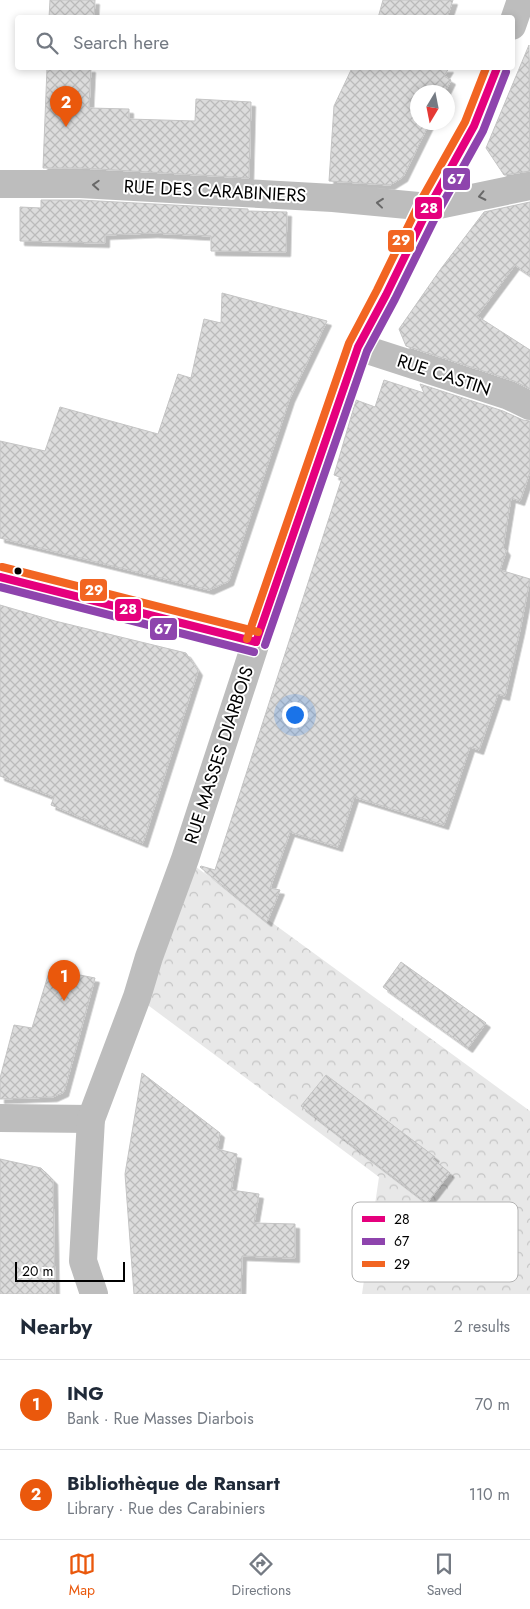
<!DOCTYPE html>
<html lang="en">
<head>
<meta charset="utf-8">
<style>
	:root { --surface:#fff; --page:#f6f6f7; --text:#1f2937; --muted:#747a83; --line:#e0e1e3; --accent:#ea580c }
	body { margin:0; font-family:Jost,sans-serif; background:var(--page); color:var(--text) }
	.compass { position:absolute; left:410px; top:85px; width:45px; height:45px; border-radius:50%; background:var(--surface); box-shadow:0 2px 8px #0003; rotate:190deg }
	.scale { position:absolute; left:15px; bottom:12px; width:110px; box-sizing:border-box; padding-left:5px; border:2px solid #000; border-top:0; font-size:14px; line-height:18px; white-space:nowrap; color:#000; -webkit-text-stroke:4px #fff; paint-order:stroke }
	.you { position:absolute; left:294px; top:714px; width:18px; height:18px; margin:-12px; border:4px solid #fff; border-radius:50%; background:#1a73e8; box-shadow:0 0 0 8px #1a73e833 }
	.badge { display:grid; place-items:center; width:32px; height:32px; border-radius:50%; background:var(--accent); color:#fff; font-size:16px; font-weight:700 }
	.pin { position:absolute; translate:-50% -41px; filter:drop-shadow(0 1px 2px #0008) }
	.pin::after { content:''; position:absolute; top:26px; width:18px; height:15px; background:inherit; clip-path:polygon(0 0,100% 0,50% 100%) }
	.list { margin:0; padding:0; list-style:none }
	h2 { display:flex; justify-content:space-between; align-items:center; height:65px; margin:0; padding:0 20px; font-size:21px }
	h2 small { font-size:16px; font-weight:400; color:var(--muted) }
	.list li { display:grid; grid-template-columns:32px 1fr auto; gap:15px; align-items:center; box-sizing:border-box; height:90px; padding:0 20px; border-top:1px solid var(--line) }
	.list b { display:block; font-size:19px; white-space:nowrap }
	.list p { margin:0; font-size:16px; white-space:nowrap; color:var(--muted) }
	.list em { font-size:16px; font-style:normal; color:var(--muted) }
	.icon { flex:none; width:28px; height:28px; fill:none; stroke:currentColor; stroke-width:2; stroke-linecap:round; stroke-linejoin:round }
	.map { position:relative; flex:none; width:530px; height:1294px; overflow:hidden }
	.search { position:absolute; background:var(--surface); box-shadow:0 2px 8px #0003; left:15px; right:15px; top:15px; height:55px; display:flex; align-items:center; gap:12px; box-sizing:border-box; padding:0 18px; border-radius:5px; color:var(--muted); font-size:19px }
	.sheet { height:245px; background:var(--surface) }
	nav { display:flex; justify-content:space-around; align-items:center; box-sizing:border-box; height:70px; border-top:1px solid var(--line); background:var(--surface); font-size:14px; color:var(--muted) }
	nav a { display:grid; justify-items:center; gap:2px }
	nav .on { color:var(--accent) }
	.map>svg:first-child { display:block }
	.forest { fill:url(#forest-crowns) }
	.building { fill:url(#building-cross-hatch); stroke:#c4c4c4; filter:url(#shadow) }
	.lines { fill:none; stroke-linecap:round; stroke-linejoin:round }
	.minor { stroke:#bdbdbd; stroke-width:28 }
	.bus-1-casing { stroke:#fff; stroke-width:11 }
	.bus-2-casing { stroke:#fff; stroke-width:11 }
	.bus-3-casing { stroke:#fff; stroke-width:11 }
	.bus-1 { stroke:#e5007d; stroke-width:8 }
	.bus-2 { stroke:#8e44ad; stroke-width:8 }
	.bus-3 { stroke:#f26522; stroke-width:8 }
	.oneway { stroke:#686868 }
	.bus-dot { fill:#000; stroke:#fff; stroke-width:2 }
	.labels { text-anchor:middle; stroke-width:4; stroke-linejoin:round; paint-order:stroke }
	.street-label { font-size:18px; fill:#000; stroke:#fff }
	.key { fill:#fff; stroke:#b2b2b2; stroke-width:1 }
	.key-label { font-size:14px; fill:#000 }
	.line-badge { stroke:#fff; stroke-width:2 }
	.badge-label { font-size:14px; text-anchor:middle; font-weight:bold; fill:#fff }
</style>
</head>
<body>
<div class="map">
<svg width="530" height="1294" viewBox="0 0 530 1294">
	<defs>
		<pattern id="forest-crowns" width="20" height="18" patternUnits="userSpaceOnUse" patternTransform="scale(1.25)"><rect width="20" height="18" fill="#e8e8e8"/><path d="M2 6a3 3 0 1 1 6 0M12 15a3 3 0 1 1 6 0" fill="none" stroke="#c5c5c5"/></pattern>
		<pattern id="building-cross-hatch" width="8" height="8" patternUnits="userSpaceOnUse" patternTransform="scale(1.25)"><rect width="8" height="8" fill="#dcdcdc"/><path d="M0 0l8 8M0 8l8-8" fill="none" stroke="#bbb"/></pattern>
		<filter id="shadow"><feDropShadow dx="4.5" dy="4.5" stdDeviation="0" flood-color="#0004"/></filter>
	</defs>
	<rect width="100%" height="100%" fill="#fff"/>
	<!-- forest -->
	<path class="forest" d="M185 859 530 1111V1294H362L379 1177 137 997Z"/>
	<!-- building -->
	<g class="building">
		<path d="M50 0H95L94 18H49Z"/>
		<path d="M383 0H453L447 18H378Z"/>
		<path d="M529 45 530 171 504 175 486 148Z"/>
		<path d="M47 68H91L89 108 129 109V119L195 121 196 99 251 102 249 178 81 168H43Z"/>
		<path d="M352 68H449L444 76 451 80 445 92H418V122H430L403 177 390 185 329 181 334 106Z"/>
		<path d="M41 200H80L248 209V211L287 212 286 252 211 251V236L153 233 105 235V243L20 241V207L41 208Z"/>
		<path d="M530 202V275L515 265 477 316 530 350V389L514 381 406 346 399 329 440 270 484 212Z"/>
		<path d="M222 293 327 321 290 398 229 581 209 590 0 538V441L45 451 60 407 158 434 178 374 191 378 204 319 221 323Z"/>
		<path d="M384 380 424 393 420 384 503 411 523 420 530 421V472L520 501 511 498 503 547 506 551 500 570 530 579 520 630 505 696 498 694 479 750 470 747 444 825 354 797 338 847 290 832 270 888 280 890 267 922 200 867 201 866 215 870 342 478 334 475 356 400 375 407Z"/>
		<path d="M0 605 55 621 186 653 198 671 143 843 51 805 54 797 0 776Z"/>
		<path d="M401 962 486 1023 468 1048 383 987Z"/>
		<path d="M50 969 95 978 64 1092 53 1097 0 1099V1078L14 1025 32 1028Z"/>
		<path d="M142 1073 220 1133 217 1149 237 1154 231 1190 259 1194 254 1223 295 1224V1258L242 1256 241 1294H134L125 1174Z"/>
		<path d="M326 1075 435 1157 433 1159 450 1173 427 1203 301 1106Z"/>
		<path d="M0 1159 41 1168 53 1180 55 1294H0Z"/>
	</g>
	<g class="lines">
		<!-- minor -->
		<g class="minor">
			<path d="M512 26 521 0"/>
			<path d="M0 184H80L333 198 429 207 530 186"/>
			<path d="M358 347 509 396 530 406"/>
			<path d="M0 577 256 642"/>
			<path d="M0 1118 91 1119"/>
			<path d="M94 1294 83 1261 91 1119 137 997 149 957 185 859 256 642 358 347 386 295 429 207 474 126 497 68"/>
		</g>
		<!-- bus-1 casing -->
		<g class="bus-1-casing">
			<g id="bus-1">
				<path d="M0 577 256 642"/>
				<path d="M256 642 358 347 386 295 429 207 474 126 497 68"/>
			</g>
		</g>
		<!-- bus-2 casing -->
		<g class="bus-2-casing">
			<g id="bus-2">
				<path d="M0 587 254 652"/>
				<path d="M265 645 367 351 395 299 438 212 483 131 506 72"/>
			</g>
		</g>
		<!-- bus-3 casing -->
		<g class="bus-3-casing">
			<g id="bus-3">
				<path d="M2 567 258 632"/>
				<path d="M247 639 349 343 377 290 420 202 465 122 486 68"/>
			</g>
		</g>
		<!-- bus-1 -->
		<use href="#bus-1" class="bus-1"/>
		<!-- bus-2 -->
		<use href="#bus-2" class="bus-2"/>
		<!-- bus-3 -->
		<use href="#bus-3" class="bus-3"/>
	</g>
	<!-- one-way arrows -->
	<defs><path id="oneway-chevron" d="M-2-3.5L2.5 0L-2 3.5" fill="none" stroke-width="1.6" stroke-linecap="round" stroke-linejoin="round" transform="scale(1.25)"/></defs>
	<g class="oneway">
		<use href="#oneway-chevron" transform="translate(96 185) rotate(-177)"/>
		<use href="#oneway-chevron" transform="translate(482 196) rotate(168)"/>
		<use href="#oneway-chevron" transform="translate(380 203) rotate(-174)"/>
	</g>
	<!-- markers -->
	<circle class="bus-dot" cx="18" cy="571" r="4.5"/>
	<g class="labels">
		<!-- street labels -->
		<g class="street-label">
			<text transform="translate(215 191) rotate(3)" y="6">RUE DES CARABINIERS</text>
			<text transform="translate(444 375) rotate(18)" y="6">RUE CASTIN</text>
			<text transform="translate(219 755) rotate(-72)" y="6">RUE MASSES DIARBOIS</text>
		</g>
	</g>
	<!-- legend -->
	<rect x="352" y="1202" width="166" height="80" rx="8" class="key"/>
	<rect x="362" y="1216" width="23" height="6" fill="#e5007d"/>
	<rect x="362" y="1238" width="23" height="7" fill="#8e44ad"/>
	<rect x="362" y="1261" width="23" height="6" fill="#f26522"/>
	<g class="key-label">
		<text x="394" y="1224">28</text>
		<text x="394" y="1246">67</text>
		<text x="394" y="1269">29</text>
	</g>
	<g class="line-badge">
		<rect x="442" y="167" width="29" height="24" rx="5" fill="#8e44ad"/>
		<rect x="414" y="196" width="29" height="24" rx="5" fill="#e5007d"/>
		<rect x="387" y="229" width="28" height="24" rx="5" fill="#f26522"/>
		<rect x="79" y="578" width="29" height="24" rx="5" fill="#f26522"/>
		<rect x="114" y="598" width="28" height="24" rx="5" fill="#e5007d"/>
		<rect x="149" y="617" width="29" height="24" rx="5" fill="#8e44ad"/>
	</g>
	<g class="badge-label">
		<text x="456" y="184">67</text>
		<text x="429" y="213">28</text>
		<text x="401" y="245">29</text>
		<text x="94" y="595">29</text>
		<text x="128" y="614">28</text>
		<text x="163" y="634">67</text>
	</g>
</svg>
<svg class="compass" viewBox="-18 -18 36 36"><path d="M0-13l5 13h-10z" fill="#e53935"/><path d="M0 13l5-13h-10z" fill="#747a83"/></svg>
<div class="scale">20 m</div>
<div class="you"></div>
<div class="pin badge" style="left:64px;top:1001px">1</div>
<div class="pin badge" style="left:66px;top:127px">2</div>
<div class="search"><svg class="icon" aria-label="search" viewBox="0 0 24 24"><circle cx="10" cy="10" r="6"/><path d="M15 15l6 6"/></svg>Search here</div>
</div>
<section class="sheet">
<h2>Nearby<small>2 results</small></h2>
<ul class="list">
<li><span class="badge">1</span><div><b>ING</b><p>Bank · Rue Masses Diarbois</p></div><em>70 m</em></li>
<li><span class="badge">2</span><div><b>Bibliothèque de Ransart</b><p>Library · Rue des Carabiniers</p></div><em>110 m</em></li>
</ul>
</section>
<nav>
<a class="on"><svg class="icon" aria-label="map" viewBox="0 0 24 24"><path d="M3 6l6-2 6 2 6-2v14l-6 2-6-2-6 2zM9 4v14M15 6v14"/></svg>Map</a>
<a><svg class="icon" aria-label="directions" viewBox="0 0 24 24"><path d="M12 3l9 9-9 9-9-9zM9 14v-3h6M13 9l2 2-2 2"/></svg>Directions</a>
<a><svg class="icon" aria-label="saved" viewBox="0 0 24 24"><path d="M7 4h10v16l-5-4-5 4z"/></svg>Saved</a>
</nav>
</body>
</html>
